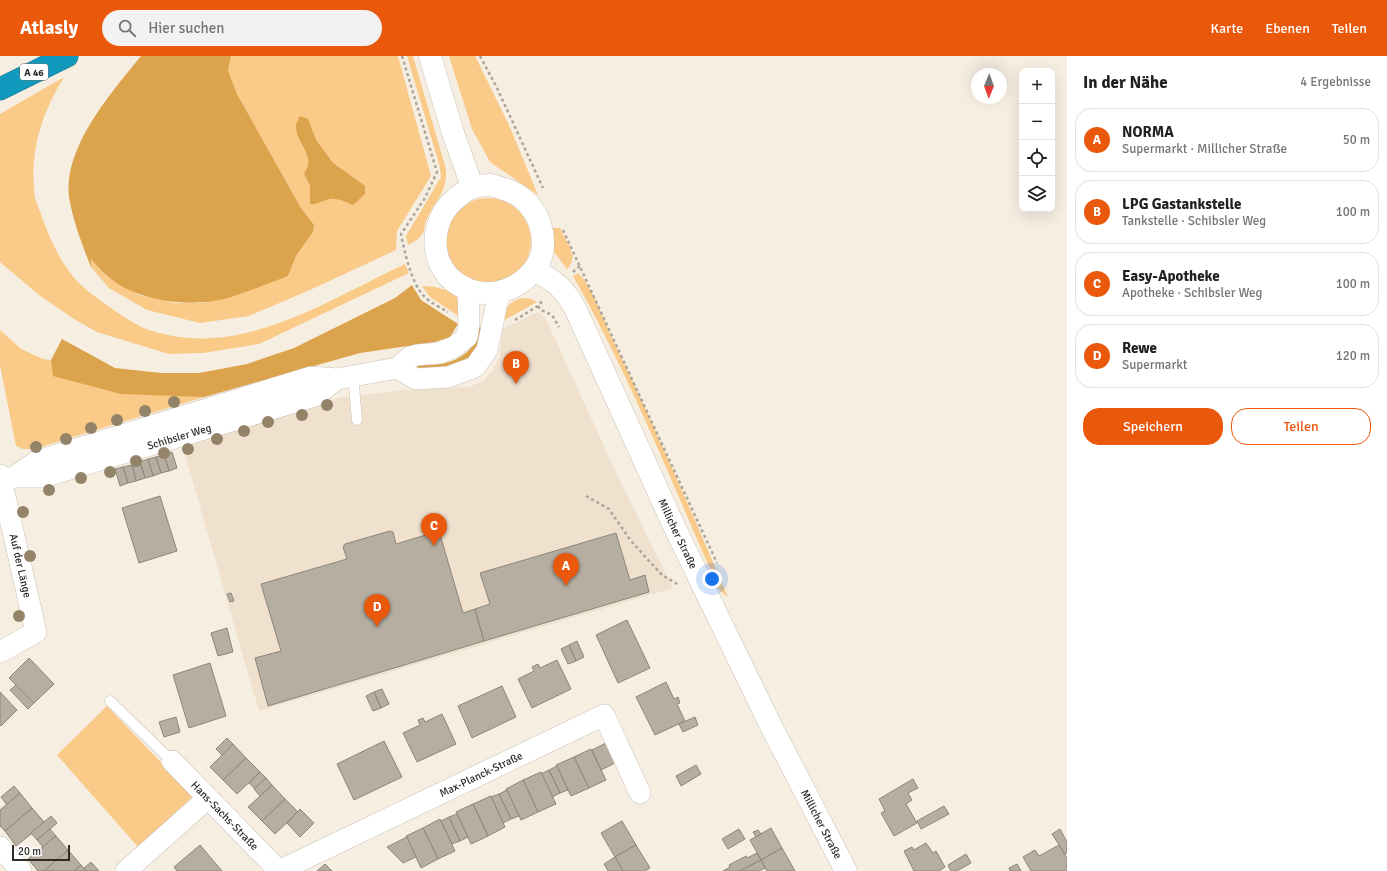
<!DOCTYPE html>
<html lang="de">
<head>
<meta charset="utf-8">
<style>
	:root { --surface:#fff; --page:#f2f2f2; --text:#202124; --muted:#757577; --line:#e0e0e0; --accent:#ea580c }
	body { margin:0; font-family:Signika,sans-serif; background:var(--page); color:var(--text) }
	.controls { position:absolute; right:12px; top:12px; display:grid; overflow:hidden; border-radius:8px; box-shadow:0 4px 16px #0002 }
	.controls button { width:36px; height:36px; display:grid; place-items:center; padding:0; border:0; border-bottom:1px solid var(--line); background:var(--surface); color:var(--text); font:20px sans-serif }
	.compass { position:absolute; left:971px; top:12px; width:36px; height:36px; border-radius:50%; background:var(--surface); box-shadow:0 4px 16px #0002; rotate:181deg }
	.scale { position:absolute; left:12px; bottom:10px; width:58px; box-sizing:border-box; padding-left:4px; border:2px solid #2f2c27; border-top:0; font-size:11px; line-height:14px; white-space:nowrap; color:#2f2c27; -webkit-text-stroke:3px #fff; paint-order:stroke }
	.you { position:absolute; left:712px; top:523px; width:14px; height:14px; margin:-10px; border:3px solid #fff; border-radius:50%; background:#1a73e8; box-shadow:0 0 0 6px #1a73e833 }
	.badge { display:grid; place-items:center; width:26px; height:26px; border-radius:50%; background:var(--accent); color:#fff; font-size:13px; font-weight:700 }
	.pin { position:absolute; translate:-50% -33px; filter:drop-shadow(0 1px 2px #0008) }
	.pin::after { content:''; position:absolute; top:21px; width:14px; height:12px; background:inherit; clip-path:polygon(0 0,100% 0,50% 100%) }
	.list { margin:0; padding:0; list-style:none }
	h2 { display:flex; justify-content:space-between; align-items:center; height:52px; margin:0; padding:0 16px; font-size:17px }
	h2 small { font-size:13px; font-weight:400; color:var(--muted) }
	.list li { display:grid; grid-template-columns:26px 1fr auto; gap:12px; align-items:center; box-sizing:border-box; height:64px; margin:0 8px 8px; padding:0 8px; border:1px solid var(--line); border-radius:16px }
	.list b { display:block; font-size:15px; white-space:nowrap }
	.list p { margin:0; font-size:13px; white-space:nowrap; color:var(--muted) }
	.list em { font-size:13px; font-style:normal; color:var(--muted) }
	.actions { display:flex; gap:8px; padding:12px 16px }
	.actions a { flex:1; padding:9px 0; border:1px solid var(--accent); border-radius:16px; text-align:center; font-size:14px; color:var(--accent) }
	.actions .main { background:var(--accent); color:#fff }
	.icon { flex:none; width:22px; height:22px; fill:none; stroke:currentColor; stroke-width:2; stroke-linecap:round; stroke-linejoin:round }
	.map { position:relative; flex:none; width:1067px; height:815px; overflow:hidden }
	header { display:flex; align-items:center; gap:24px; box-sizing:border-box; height:56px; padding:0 20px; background:var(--accent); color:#fff }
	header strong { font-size:19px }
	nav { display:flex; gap:22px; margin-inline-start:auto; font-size:14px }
	.search { width:280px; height:36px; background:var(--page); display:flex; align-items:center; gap:10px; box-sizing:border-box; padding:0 14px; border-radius:22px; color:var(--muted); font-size:15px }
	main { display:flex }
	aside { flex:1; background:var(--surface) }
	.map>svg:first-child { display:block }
	.built { fill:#efe1ce }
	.green { fill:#f9ca88 }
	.forest { fill:#dca34d }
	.building { fill:#b7aea2; stroke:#8e857a }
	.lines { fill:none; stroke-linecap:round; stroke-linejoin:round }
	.lane-casing { stroke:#cbc2b6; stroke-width:11 }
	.street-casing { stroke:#cbc2b6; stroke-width:22 }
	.secondary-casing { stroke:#cbc2b6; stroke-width:23 }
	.highway-casing { stroke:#1c7489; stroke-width:23 }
	.path { stroke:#aba59b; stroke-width:2.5; stroke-dasharray:3 3; stroke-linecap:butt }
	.lane { stroke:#fff; stroke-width:10 }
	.street { stroke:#fff; stroke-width:21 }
	.secondary { stroke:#fff; stroke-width:22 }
	.highway { stroke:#119abe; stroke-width:22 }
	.tree { fill:#938368 }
	.labels { text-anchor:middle; stroke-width:4; stroke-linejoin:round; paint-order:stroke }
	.shield { fill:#fff; stroke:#6d6b68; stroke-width:1 }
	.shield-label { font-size:10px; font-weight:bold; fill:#2f2c27 }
	.street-label { font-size:11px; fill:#2f2c27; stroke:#fff }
</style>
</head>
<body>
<header>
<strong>Atlasly</strong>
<div class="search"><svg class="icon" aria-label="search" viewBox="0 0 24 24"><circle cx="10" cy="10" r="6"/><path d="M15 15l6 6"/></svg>Hier suchen</div>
<nav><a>Karte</a><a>Ebenen</a><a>Teilen</a></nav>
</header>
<main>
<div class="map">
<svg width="1067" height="815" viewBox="0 0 1067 815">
	<rect width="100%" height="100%" fill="#f7eee2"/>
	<!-- built -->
	<path class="built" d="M538 256 545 261 618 421 673 532 259 655 182 389 337 342 403 334 469 331 483 325 493 314 500 299 502 273Z"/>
	<!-- green -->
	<g class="green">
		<path d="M230 0H398L431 120 397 175 396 194 310 234 249 260 200 267 147 254 109 232 91 211V202L106 220 139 239 175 247H202L288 220 296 200 313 176 314 169 301 152 237 38 228 14Z"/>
		<path d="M407 0H413L446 113C447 139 435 143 426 165 424 169 425 173 423 177 419 183 414 186 408 189L406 180 441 121 439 108Z"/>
		<path d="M449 0H475L509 69 538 139 490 106 472 73Z"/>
		<path d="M64 21C41 59 29 96 35 142 37 149 41 157 43 164 51 186 63 211 79 227 90 238 132 268 146 273 167 280 190 284 211 282 276 279 346 236 405 208L409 217 259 288 203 297 169 298 97 276 74 263 39 239 0 206V58Z"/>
		<circle cx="488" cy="185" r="43"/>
		<path d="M553 172H560C566 185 580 201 567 213L554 196Z"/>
		<path d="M578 217C591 228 605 267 613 284 654 368 691 455 728 541L719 534C673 429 630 320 573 220Z"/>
		<path d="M422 230C434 230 457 234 461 248 461 252 461 257 460 261L430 241Z"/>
		<path d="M524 242 531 243 537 246 503 265C503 252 511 244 524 242Z"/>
		<path d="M0 274 21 293 43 303 230 333 34 393H23L16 390 0 309Z"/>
		<path d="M107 650 193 740 138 791 57 699Z"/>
	</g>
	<!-- forest -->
	<g class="forest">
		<path d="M141 0H231L228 14 237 38 301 152 314 169 313 176 296 200 288 220C269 227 250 235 231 241 193 253 136 246 106 219 100 214 96 208 91 203V211C82 188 73 165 69 141 63 91 112 36 141 0Z"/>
		<path d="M300 60 308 63 316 84 333 107 365 130V138L353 149C346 146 337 142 330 143 323 144 317 149 310 148V130L304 117C318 101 295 87 296 69 297 66 299 62 300 60Z"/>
		<path d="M412 229 421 244 458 268 450 281 435 286 360 297 204 341 121 338 53 320 51 304 62 283 115 312 161 317H199L247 308 294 292 395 242Z"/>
		<path d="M479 271 486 273 474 300 462 308 419 315 417 310C421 307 424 309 429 309 454 308 476 298 479 271Z"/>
	</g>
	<!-- building -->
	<g class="building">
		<path d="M172 396 177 412 169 415 164 399Z"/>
		<path d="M164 399 169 415 161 417 156 401Z"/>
		<path d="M156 401 161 417 153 420 148 403Z"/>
		<path d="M148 403 153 420 145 422 140 406Z"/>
		<path d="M140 406 145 422 136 425 132 409Z"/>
		<path d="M132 409 136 425 128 427 123 411Z"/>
		<path d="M123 411 128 427 120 430 115 413Z"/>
		<path d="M160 440 177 495 139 507 122 452Z"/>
		<path d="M390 475 393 476 396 488 439 475 463 557 475 553 484 585 268 650 255 602 281 595 261 528 347 503 343 491 345 488Z"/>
		<path d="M616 477 630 524 645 519 649 536 484 585 475 553 490 548 480 517Z"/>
		<path d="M231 537 234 545 230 546 227 538Z"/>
		<path d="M627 564 650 612 618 627 596 579Z"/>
		<path d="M227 572 233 596 218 600 211 577Z"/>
		<path d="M577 585 584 601 576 605 569 589Z"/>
		<path d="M569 589 576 605 568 608 561 593Z"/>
		<path d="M29 602 54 628 34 647 9 622Z"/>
		<path d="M557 604 571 633 532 652 518 623 534 615 532 611 538 608 540 612Z"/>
		<path d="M210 607 226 660 189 672 173 619Z"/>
		<path d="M666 626 674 643 678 641 680 647 677 648 685 665 655 679 636 641Z"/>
		<path d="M16 629 34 647 28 653 10 634Z"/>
		<path d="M502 630 516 661 472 682 458 650Z"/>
		<path d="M382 633 389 648 381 652 374 636Z"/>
		<path d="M0 636 17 654 1 670 0 669Z"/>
		<path d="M374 636 381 652 373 655 366 640Z"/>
		<path d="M442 658 456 688 417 706 403 677 420 669 418 664 423 662 425 666Z"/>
		<path d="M176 661 180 676 164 681 159 666Z"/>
		<path d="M695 661 698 669 683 676 679 668Z"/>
		<path d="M227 682 233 688 222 699 216 693Z"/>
		<path d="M384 685 402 721 354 744 337 708Z"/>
		<path d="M606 687 615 707 601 714 592 694Z"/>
		<path d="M233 688 246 702 223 724 210 711Z"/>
		<path d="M591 693 606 724 589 732 574 701Z"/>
		<path d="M574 701 589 732 571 740 556 709Z"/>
		<path d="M246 702 260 716 237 738 223 724Z"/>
		<path d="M696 709 701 718 681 730 676 720Z"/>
		<path d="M557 710 568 734 560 737 549 714Z"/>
		<path d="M549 714 560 737 552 741 541 718Z"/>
		<path d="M260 716 266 722 255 733 249 727Z"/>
		<path d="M541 716 556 748 538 756 523 724Z"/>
		<path d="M266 722 272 729 260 740 254 733Z"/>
		<path d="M913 723 918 732 908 737 912 744 906 748 917 767 894 780 881 757 885 755 879 743Z"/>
		<path d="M523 724 538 756 521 764 506 733Z"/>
		<path d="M272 729 285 743 262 765 248 751Z"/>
		<path d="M14 730 20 737 7 749 1 741Z"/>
		<path d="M507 734 519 760 511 763 499 738Z"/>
		<path d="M20 737 32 752 5 775 0 770V754Z"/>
		<path d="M499 738 511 763 503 767 491 741Z"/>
		<path d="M491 740 505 771 488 780 473 748Z"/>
		<path d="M285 743 298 756 275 778 262 765Z"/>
		<path d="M473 748 488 780 471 788 456 756Z"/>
		<path d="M944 750 949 758 921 773 917 765Z"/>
		<path d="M32 752 45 767 16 790 5 775Z"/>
		<path d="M300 753 314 767 300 781 287 767Z"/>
		<path d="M457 758 468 781 460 785 449 761Z"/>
		<path d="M51 760 57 767 37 784 31 777Z"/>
		<path d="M449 761 460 785 452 788 441 765Z"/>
		<path d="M440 763 455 795 438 803 423 772Z"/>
		<path d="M622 765 636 789 615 801 601 777Z"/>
		<path d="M423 772 438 803 421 812 406 780Z"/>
		<path d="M771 772 782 792 761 804 750 784Z"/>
		<path d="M50 773 56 780 43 791 37 784Z"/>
		<path d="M739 773 745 783 728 793 722 783Z"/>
		<path d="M1060 773 1067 786V797L1065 798 1052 778Z"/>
		<path d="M758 774 761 778 756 781 753 776Z"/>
		<path d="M56 780 68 794 44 815H38L28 803Z"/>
		<path d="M407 781 416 801 403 807 387 791Z"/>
		<path d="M926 787 933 797 936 795 945 811 939 815H914L904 795 912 791 914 794Z"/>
		<path d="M200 789 222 815H177L174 811Z"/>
		<path d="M636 789 650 812 645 815H623L615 801Z"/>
		<path d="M1059 789 1067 802V815H1031L1023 801 1035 794 1039 800Z"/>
		<path d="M782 792 795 815H767L761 804Z"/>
		<path d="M68 794 81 809 74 815H44Z"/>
		<path d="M757 797 761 804 740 815H723L730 811 729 809 746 800 747 802Z"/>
		<path d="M966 798 971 807 957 815H951L948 809Z"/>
		<path d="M615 801 623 815H608L604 808Z"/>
		<path d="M761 804 765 812 759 815H740Z"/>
		<path d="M91 806 99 815H86L84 812Z"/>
		<path d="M325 808 332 815H317Z"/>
		<path d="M1017 808 1021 815H1010L1009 812Z"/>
		<path d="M81 809 86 815H74L78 812Z"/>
	</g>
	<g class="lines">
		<!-- lane casing -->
		<g class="lane-casing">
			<g id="lane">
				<path d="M353 319 357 364"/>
				<path d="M110 645 172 705"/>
			</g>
		</g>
		<!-- street casing -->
		<g class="street-casing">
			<g id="street">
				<path d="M397 312 416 323 448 321 475 311 487 294 499 237"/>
				<path id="s1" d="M0 419 36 576 0 596"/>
				<path id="s2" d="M14 421H43L315 340 337 323"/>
				<path d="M0 426 14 421 37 405 311 321 337 323 397 312 410 301 417 299 440 297 454 291 467 281 469 268 468 234"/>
				<path id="s3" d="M172 705 279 815"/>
				<path d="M0 791 21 815"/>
				<path d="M126 815 207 743"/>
				<path id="s4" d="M279 815 604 659 640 737"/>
			</g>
		</g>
		<!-- secondary casing -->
		<g class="secondary-casing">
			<g id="secondary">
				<path d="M430 0 453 77 472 130"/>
				<path d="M491 129C502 132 513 135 522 142 543 159 551 194 533 215 493 262 421 228 438 169 441 159 446 151 454 144 470 131 471 130 491 129Z"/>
				<path id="s5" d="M534 214C555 225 564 232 575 252L673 468 770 668 846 815"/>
			</g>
		</g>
		<!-- highway casing -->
		<g class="highway-casing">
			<path id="highway" d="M0 33 67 0"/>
		</g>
		<!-- path -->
		<g class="path">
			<path d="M402 0 437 116 425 142 401 178C404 194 412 230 425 241 431 247 441 252 448 256"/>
			<path d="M480 0 497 32 543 132"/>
			<path d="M563 174 717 507"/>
			<path d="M573 216 581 209"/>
			<path d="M538 250 541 254 552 259 559 271"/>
			<path d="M515 264 538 250 543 244"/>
			<path d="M586 440 609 453 631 485 651 507 662 519 679 529"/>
		</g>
		<!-- lane -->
		<use href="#lane" class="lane"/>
		<!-- street -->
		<use href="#street" class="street"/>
		<!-- secondary -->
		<use href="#secondary" class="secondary"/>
		<!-- highway -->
		<use href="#highway" class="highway"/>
	</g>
	<!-- trees -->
	<g class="tree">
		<circle cx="174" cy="346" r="6"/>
		<circle cx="327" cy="349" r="6"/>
		<circle cx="145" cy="355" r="6"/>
		<circle cx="302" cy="359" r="6"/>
		<circle cx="117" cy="364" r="6"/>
		<circle cx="268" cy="366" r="6"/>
		<circle cx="91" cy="372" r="6"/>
		<circle cx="244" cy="375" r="6"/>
		<circle cx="66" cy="383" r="6"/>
		<circle cx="217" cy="383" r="6"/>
		<circle cx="36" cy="391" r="6"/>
		<circle cx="188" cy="393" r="6"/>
		<circle cx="164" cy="397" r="6"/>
		<circle cx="136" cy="405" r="6"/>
		<circle cx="110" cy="416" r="6"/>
		<circle cx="81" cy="422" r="6"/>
		<circle cx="49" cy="434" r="6"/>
		<circle cx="23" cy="456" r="6"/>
		<circle cx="30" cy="500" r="6"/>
		<circle cx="19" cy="560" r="6"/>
	</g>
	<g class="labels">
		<!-- shield labels -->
		<rect class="shield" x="20" y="8" width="28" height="16" rx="3"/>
		<g class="shield-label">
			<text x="34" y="20">A 46</text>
		</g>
		<!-- street labels -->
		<g class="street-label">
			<text dy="4" stroke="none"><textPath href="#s2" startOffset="171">Schibsler Weg</textPath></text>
			<text dy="4" stroke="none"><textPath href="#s5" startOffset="305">Millicher Straße</textPath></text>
			<text dy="4" stroke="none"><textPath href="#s1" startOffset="93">Auf der Länge</textPath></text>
			<text dy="4" stroke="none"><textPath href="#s4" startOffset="224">Max-Planck-Straße</textPath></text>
			<text dy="4" stroke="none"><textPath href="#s3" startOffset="76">Hans-Sachs-Straße</textPath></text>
			<text dy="4" stroke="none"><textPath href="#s5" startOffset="629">Millicher Straße</textPath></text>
		</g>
	</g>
</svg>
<div class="controls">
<button>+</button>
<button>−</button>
<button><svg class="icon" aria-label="locate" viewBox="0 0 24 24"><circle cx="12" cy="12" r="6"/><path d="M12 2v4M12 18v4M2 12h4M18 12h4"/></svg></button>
<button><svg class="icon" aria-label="layers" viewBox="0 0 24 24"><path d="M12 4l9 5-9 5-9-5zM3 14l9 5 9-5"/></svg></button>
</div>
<svg class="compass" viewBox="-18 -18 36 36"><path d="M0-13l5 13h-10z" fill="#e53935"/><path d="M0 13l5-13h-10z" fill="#757577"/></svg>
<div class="scale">20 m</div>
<div class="you"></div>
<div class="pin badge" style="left:566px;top:530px">A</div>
<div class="pin badge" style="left:516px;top:328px">B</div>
<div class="pin badge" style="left:434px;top:490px">C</div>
<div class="pin badge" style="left:377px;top:571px">D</div>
</div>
<aside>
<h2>In der Nähe<small>4 Ergebnisse</small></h2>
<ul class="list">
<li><span class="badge">A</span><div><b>NORMA</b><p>Supermarkt · Millicher Straße</p></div><em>50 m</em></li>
<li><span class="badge">B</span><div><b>LPG Gastankstelle</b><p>Tankstelle · Schibsler Weg</p></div><em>100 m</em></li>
<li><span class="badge">C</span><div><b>Easy-Apotheke</b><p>Apotheke · Schibsler Weg</p></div><em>100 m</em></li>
<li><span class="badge">D</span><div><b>Rewe</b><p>Supermarkt</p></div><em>120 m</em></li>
</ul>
<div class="actions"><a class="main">Speichern</a><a>Teilen</a></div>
</aside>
</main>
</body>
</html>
